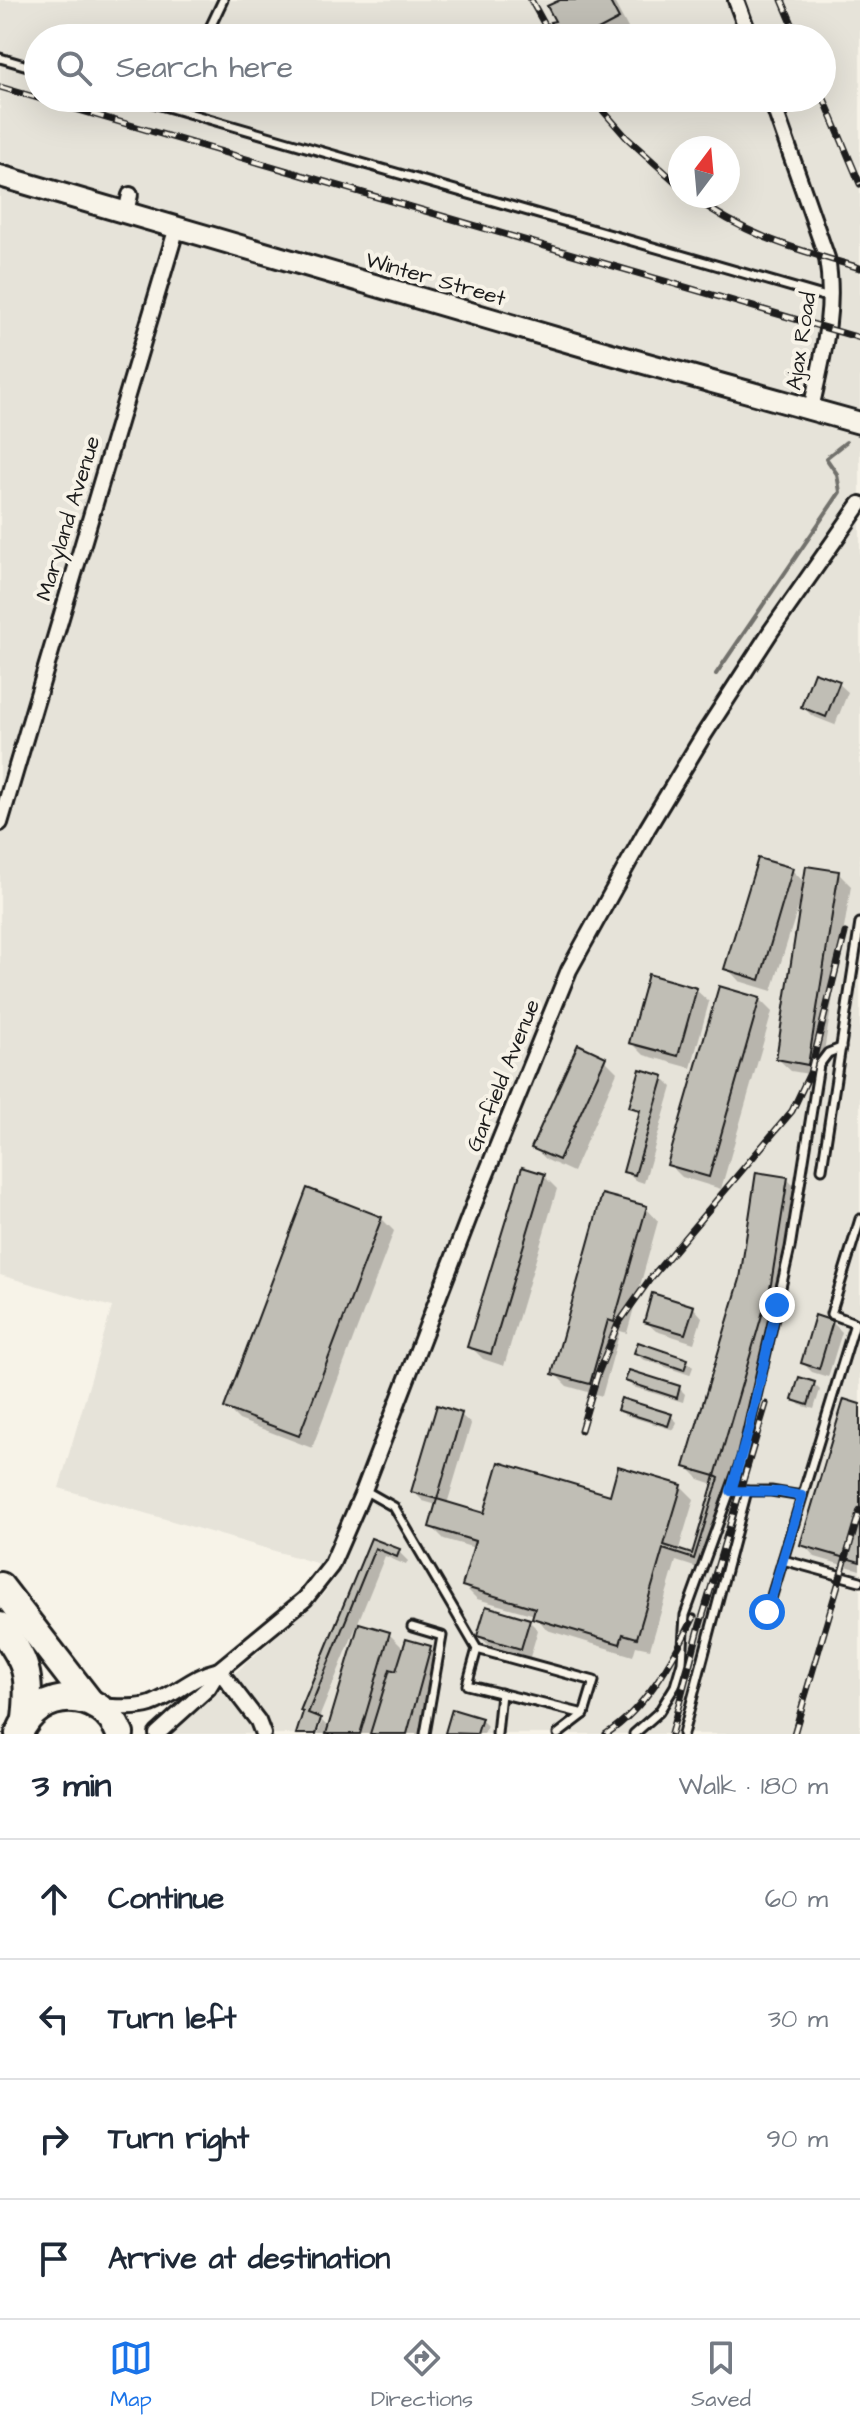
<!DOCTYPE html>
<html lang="en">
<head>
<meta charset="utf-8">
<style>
	:root { --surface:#fff; --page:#f6f6f7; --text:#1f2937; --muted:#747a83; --line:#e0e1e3; --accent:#1a73e8 }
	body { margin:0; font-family:"Architects Daughter",sans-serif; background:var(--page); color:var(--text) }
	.compass { position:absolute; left:668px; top:136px; width:72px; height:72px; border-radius:50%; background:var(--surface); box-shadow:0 8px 32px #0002; rotate:16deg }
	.stop { position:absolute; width:24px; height:24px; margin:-18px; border:6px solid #1a73e8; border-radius:50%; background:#fff }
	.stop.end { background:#1a73e8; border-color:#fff; box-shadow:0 2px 8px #0008 }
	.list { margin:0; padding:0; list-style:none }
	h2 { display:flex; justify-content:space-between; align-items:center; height:104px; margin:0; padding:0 32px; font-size:34px }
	h2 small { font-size:26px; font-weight:400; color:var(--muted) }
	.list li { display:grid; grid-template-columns:52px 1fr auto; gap:24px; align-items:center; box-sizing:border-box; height:120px; padding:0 32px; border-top:2px solid var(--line) }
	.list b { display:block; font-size:30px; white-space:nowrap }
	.list em { font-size:26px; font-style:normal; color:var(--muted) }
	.icon { flex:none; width:44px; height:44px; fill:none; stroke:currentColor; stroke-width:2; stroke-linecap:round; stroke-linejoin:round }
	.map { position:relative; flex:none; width:860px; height:1734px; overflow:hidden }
	.search { position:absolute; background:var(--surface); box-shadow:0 8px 32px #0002; left:24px; right:24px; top:24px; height:88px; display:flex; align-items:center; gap:20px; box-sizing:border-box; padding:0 28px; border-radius:44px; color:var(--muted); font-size:30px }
	.sheet { height:584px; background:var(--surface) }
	nav { display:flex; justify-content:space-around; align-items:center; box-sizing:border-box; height:112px; border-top:2px solid var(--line); background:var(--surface); font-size:22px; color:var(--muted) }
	nav a { display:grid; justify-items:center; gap:4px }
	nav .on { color:var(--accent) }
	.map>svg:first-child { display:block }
	.built { fill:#e6e3d9; fill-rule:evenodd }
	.shadow { fill:#0003 }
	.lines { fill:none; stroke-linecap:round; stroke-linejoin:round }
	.stream { stroke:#72716c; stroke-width:4 }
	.building { fill:#c0beb5; stroke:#1c1c1c; stroke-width:2 }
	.lane-casing { stroke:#1c1c1c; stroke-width:13 }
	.street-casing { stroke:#1c1c1c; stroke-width:20 }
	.secondary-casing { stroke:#1c1c1c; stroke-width:26 }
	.highway-casing { stroke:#1c1c1c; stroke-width:32 }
	.lane { stroke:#f7f3e8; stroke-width:7 }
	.street { stroke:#f7f3e8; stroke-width:14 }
	.secondary { stroke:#f7f3e8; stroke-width:20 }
	.highway { stroke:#f7f3e8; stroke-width:26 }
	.rail-casing { stroke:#1c1c1c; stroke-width:7 }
	.rail { stroke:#f7f3e8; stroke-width:4; stroke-dasharray:12; stroke-linecap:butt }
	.route { stroke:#1a73e8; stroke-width:10 }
	.labels { text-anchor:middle; stroke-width:8; stroke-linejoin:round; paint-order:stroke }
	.street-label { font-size:22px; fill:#1c1c1c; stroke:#f7f3e8 }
</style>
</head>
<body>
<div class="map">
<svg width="860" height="1734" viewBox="0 0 860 1734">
	<rect width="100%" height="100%" fill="#f7f3e8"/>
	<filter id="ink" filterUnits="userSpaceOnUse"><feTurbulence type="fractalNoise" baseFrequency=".0125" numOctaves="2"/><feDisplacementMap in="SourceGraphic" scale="16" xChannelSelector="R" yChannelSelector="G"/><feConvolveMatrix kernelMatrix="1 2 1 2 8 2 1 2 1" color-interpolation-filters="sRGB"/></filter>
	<g filter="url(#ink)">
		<!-- built -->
		<g class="built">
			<path d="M0 0H860V415L200 225 0 164ZM38 38H822V98H38ZM680 148H728V196H680Z"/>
			<path d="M0 184 860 436V1734H166L322 1596 340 1570 59 1488 112 1307 0 1275Z"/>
		</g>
		<!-- shadow -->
		<g class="shadow">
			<path d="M565 0H613L630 32 619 38H560Z"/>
			<path d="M838 683 848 692 835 725 812 716 803 707Z"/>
			<path d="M792 870 806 884 838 873 851 886 820 1076 791 1071 778 1059 803 898H801L772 991 739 981 727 968Z"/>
			<path d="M696 990 709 1002 691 1068 644 1055 631 1042Z"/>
			<path d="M759 999 772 1012 721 1189 682 1177 670 1165Z"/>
			<path d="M604 1059 617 1072 573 1172 547 1160 534 1148Z"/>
			<path d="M663 1078 672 1087 644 1183 635 1180 625 1171 641 1116 631 1106Z"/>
			<path d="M544 1176 557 1189 504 1366 483 1359 470 1346Z"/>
			<path d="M787 1179 800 1192 784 1298 727 1489 731 1492 707 1571 676 1561 650 1649 636 1646 633 1656 547 1630 535 1615 477 1599 464 1586 475 1548 444 1539 431 1526 437 1505 423 1501 413 1491 461 1415 471 1424 447 1504 485 1516 681 1486 694 1499 678 1552 693 1556 714 1484 699 1479 686 1466Z"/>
			<path d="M646 1208 658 1221 627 1333 620 1331 602 1396 567 1386 554 1373Z"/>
			<path d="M381 1218 394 1231 312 1448 239 1420 226 1407Z"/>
			<path d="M693 1307 702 1317 694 1343 656 1331 646 1322Z"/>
			<path d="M832 1322 842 1332 828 1377 812 1372 803 1363Z"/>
			<path d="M636 1353 687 1361 693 1367 690 1375 642 1359Z"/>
			<path d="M627 1381 679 1388 685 1394 683 1402 633 1387Z"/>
			<path d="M814 1384 820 1390 814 1409 800 1405 794 1399Z"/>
			<path d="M860 1406V1570L815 1557 803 1544Z"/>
			<path d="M619 1409 671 1416 677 1422 674 1430 625 1415Z"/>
			<path d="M372 1540 398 1551 408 1561 406 1565 385 1556 319 1718 330 1729 389 1634 405 1650 430 1648 442 1661 424 1734H318L322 1722H317L314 1734H298Z"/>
			<path d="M529 1621 538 1630 530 1657 489 1645 479 1636Z"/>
			<path d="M481 1720 487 1726 484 1734 447 1733Z"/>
		</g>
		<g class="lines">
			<!-- stream -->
			<path class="stream" d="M716 674 840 492 837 474 826 458 846 442"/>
		</g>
		<!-- building -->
		<g class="building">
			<path d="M560 0H609L619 19 583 38H557L550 22 555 21 547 6Z"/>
			<path d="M814 672 840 681 826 717 801 707Z"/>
			<path d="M758 858 793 868 760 980 724 969Z"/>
			<path d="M806 866 839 871 808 1065 776 1059Z"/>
			<path d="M648 974 697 988 678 1056 629 1043Z"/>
			<path d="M719 986 760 998 709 1177 667 1165Z"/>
			<path d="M578 1044 606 1057 559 1160 531 1148Z"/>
			<path d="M640 1069 664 1076 635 1175 623 1172 640 1110 629 1107Z"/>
			<path d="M522 1167 545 1174 491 1354 467 1347Z"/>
			<path d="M756 1172 788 1177 771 1284 715 1476 684 1467 740 1279Z"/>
			<path d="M307 1188 382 1217 299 1436 224 1408Z"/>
			<path d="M602 1194 647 1206 614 1322 608 1320 590 1384 552 1374Z"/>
			<path d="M652 1293 694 1306 685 1334 644 1322Z"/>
			<path d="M815 1315 833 1321 819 1369 801 1363Z"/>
			<path d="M638 1342 688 1359 684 1370 634 1353Z"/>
			<path d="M629 1370 680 1386 677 1398 625 1381Z"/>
			<path d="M799 1377 815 1382 808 1405 792 1400Z"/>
			<path d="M621 1398 672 1414 668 1426 617 1410Z"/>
			<path d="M844 1399 860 1404V1562L800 1545Z"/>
			<path d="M437 1405 462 1413 437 1499 411 1492Z"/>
			<path d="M499 1462 610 1495 618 1466 682 1485 664 1545 692 1554 715 1476 719 1478 694 1559 663 1549 637 1638 623 1634 620 1644 532 1618 535 1608 462 1586 475 1541 429 1527 437 1499 484 1513Z"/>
			<path d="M371 1538 400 1549 397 1557 375 1548 308 1713 321 1718 316 1734H296L303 1712 300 1711Z"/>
			<path d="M486 1606 530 1619 521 1649 477 1636Z"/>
			<path d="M359 1623 390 1632 360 1734H326Z"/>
			<path d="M406 1639 431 1646 407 1734H370L390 1669 396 1671Z"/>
			<path d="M452 1709 482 1718 477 1734 445 1733Z"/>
		</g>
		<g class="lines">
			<!-- lane casing -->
			<g class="lane-casing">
				<g id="lane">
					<path d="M205 38 223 0"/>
					<path d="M0 58 38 69"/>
					<path d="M136 98 830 298"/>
					<path d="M822 1169 860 923"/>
					<path d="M364 1490 394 1507 477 1649 594 1681 584 1714 467 1685 477 1649"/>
					<path d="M731 1491H771L802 1496"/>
					<path d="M783 1560 860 1581"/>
					<path d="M767 1612 855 1323 831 1314 860 1219"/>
					<path d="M412 1627 442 1636 425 1734"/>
					<path d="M497 1734 501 1693"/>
					<path d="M558 1734 584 1714"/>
					<path d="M634 1734 659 1712 675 1686 682 1662 685 1615 742 1458 790 1248 819 1065 828 1053 841 1048"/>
					<path d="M683 1734 747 1491"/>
				</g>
			</g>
			<!-- street casing -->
			<g class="street-casing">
				<g id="street">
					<path d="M736 0 750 38"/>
					<path d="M771 98 827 258C836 310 822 358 811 409"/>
					<path d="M126 212 130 195"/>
					<path d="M0 823 177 227"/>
					<path d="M219 1670 258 1721 263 1734"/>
					<path d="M101 1706C117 1707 135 1709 151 1704 176 1695 192 1676 219 1670"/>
					<path d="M157 1734 208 1688 219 1670 305 1599 331 1566 364 1490 476 1199 569 970 647 829 705 733 771 631 860 504"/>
				</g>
			</g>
			<!-- secondary casing -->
			<g class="secondary-casing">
				<path id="secondary" d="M0 176 597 350 860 423"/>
			</g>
			<!-- highway casing -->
			<g class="highway-casing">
				<g id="highway">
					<path d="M0 1586 89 1701"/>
					<path d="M0 1626C27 1662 31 1674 26 1719"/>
					<path d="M19 1734C38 1687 101 1687 120 1734"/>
				</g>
			</g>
			<!-- lane -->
			<use href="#lane" class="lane"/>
			<!-- street -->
			<use href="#street" class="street"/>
			<!-- secondary -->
			<use href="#secondary" class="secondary"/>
			<!-- highway -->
			<use href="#highway" class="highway"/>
			<!-- rail casing -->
			<g class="rail-casing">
				<g id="rail">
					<path d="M531 0 552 38"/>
					<path d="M782 0 798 38"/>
					<path d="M0 87 860 338"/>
					<path d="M822 94 860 184"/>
					<path d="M592 98 627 138 680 186"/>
					<path d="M692 196C747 237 796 249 860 268"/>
					<path d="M581 1430 598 1373 618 1324 650 1279 792 1111 810 1073 845 933"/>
					<path d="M606 1734C646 1708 673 1659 694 1617"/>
					<path d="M671 1734 700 1625 766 1404"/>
					<path d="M794 1734 860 1510"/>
				</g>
			</g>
			<!-- rail -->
			<use href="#rail" class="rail"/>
		</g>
	</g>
	<g class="lines" filter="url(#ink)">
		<!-- route -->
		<path class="route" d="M767 1612 802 1496 780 1492 731 1491 749 1429 777 1305"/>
	</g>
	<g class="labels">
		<!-- street labels -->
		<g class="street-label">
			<text transform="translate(436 278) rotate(16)" y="8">Winter Street</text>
			<text transform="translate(800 341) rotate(-81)" y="8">Ajax Road</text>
			<text transform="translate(67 518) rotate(-73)" y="8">Maryland Avenue</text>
			<text transform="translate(502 1075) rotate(-68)" y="8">Garfield Avenue</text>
		</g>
	</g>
</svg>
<svg class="compass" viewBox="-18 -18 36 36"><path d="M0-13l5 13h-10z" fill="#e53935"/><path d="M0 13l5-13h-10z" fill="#747a83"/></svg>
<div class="stop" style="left:767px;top:1612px"></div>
<div class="stop end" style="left:777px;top:1305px"></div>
<div class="search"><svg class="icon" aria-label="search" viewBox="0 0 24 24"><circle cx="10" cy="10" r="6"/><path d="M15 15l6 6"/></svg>Search here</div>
</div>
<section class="sheet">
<h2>3 min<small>Walk · 180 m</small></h2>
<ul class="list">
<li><svg class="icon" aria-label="ahead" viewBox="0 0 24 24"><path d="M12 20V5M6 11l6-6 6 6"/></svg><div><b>Continue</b></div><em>60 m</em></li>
<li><svg class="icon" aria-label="left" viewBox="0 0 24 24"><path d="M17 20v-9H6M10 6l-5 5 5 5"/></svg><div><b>Turn left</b></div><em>30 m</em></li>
<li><svg class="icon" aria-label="right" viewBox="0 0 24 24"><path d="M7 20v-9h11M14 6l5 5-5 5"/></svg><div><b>Turn right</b></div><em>90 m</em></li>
<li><svg class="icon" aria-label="arrive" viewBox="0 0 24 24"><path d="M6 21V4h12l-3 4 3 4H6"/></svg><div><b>Arrive at destination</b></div></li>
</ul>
</section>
<nav>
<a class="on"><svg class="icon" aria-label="map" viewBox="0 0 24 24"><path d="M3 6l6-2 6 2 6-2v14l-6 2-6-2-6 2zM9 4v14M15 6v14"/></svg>Map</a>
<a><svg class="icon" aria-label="directions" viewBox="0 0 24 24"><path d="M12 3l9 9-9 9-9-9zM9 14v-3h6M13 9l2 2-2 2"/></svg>Directions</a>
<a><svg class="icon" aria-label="saved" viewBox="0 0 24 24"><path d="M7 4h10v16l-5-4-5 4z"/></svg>Saved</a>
</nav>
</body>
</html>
